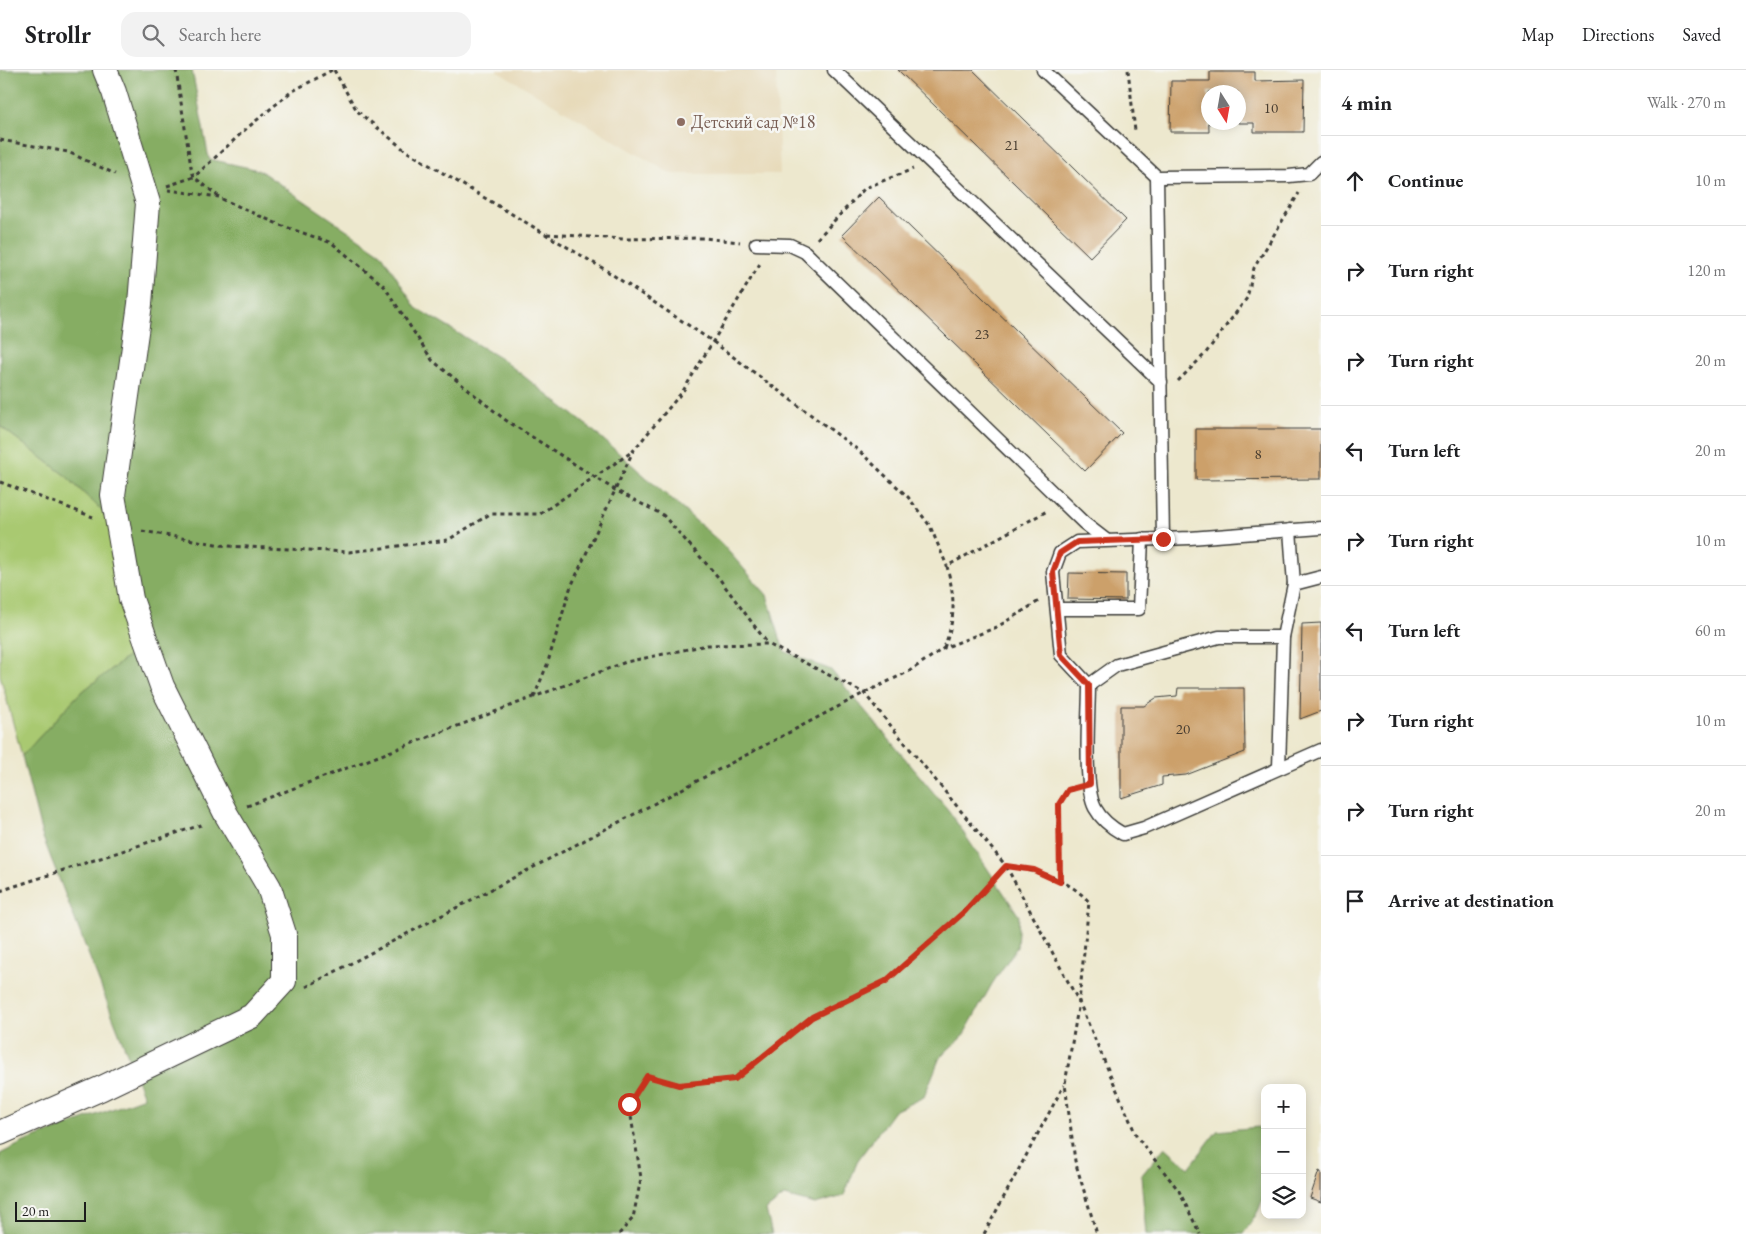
<!DOCTYPE html>
<html lang="en">
<head>
<meta charset="utf-8">
<style>
	:root { --surface:#fff; --page:#f2f2f2; --text:#202124; --muted:#757577; --line:#e0e0e0 }
	body { margin:0; font-family:"EB Garamond",serif; background:var(--page); color:var(--text) }
	.controls { position:absolute; right:15px; bottom:15px; display:grid; overflow:hidden; border-radius:10px; box-shadow:0 2px 12px #0003 }
	.controls button { width:45px; height:45px; display:grid; place-items:center; padding:0; border:0; border-bottom:1px solid var(--line); background:var(--surface); color:var(--text); font:25px sans-serif }
	.compass { position:absolute; left:1201px; top:15px; width:45px; height:45px; border-radius:50%; background:var(--surface); box-shadow:0 2px 12px #0003; rotate:169deg }
	.scale { position:absolute; left:15px; bottom:12px; width:71px; box-sizing:border-box; padding-left:5px; border:2px solid #1c1c1c; border-top:0; font-size:14px; line-height:18px; white-space:nowrap; color:#1c1c1c; -webkit-text-stroke:4px #f6f6f2; paint-order:stroke }
	.stop { position:absolute; width:15px; height:15px; margin:-11px; border:4px solid #c8321e; border-radius:50%; background:#fff }
	.stop.end { background:#c8321e; border-color:#fff; box-shadow:0 1px 5px #0008 }
	.list { margin:0; padding:0; list-style:none }
	h2 { display:flex; justify-content:space-between; align-items:center; height:65px; margin:0; padding:0 20px; font-size:21px }
	h2 small { font-size:16px; font-weight:400; color:var(--muted) }
	.list li { display:grid; grid-template-columns:32px 1fr auto; gap:15px; align-items:center; box-sizing:border-box; height:90px; padding:0 20px; border-top:1px solid var(--line) }
	.list b { display:block; font-size:19px; white-space:nowrap }
	.list em { font-size:16px; font-style:normal; color:var(--muted) }
	.icon { flex:none; width:28px; height:28px; fill:none; stroke:currentColor; stroke-width:2; stroke-linecap:round; stroke-linejoin:round }
	.map { position:relative; flex:none; width:1321px; height:1164px; overflow:hidden }
	header { display:flex; align-items:center; gap:30px; box-sizing:border-box; height:70px; padding:0 25px; background:var(--surface); border-bottom:1px solid var(--line) }
	header strong { font-size:24px }
	nav { display:flex; gap:28px; margin-inline-start:auto; font-size:18px }
	.search { width:350px; height:45px; background:var(--page); display:flex; align-items:center; gap:12px; box-sizing:border-box; padding:0 18px; border-radius:15px; color:var(--muted); font-size:19px }
	main { display:flex }
	aside { flex:1; background:var(--surface) }
	.map>svg:first-child { display:block }
	.built { fill:#e7daba }
	.green { fill:#a9c971; stroke:#627246 }
	.forest { fill:#86ad63; stroke:#516440 }
	.building { fill:#cca06a }
	.lines { fill:none; stroke-linecap:round; stroke-linejoin:round }
	.lane-casing { stroke:#3b3b37; stroke-width:15 }
	.street-casing { stroke:#3b3b37; stroke-width:26 }
	.path { stroke:#3b3b37; stroke-width:3; stroke-dasharray:4 4; stroke-linecap:butt }
	.lane { stroke:#fff; stroke-width:12 }
	.street { stroke:#fff; stroke-width:24 }
	.route { stroke:#c8321e; stroke-width:6 }
	.education-dot { fill:#8d6e63; stroke:#f6f6f2; stroke-width:2 }
	.labels { text-anchor:middle; stroke-width:5; stroke-linejoin:round; paint-order:stroke }
	.number-label { font-size:15px; fill:#483d30 }
	.education-label { font-size:18px; fill:#785e54; stroke:#f6f6f2; text-anchor:start }
</style>
</head>
<body>
<header>
<strong>Strollr</strong>
<div class="search"><svg class="icon" aria-label="search" viewBox="0 0 24 24"><circle cx="10" cy="10" r="6"/><path d="M15 15l6 6"/></svg>Search here</div>
<nav><a>Map</a><a>Directions</a><a>Saved</a></nav>
</header>
<main>
<div class="map">
<svg width="1321" height="1164" viewBox="0 0 1321 1164">
	<rect width="100%" height="100%" fill="#f6f6f2"/>
	<filter id="ink" filterUnits="userSpaceOnUse"><feTurbulence type="fractalNoise" baseFrequency=".02" numOctaves="2"/><feDisplacementMap in="SourceGraphic" scale="10" xChannelSelector="R" yChannelSelector="G"/><feConvolveMatrix kernelMatrix="1 2 1 2 8 2 1 2 1" color-interpolation-filters="sRGB"/></filter>
	<filter id="wash" filterUnits="userSpaceOnUse"><feTurbulence type="fractalNoise" baseFrequency=".0096" numOctaves="4" result="noise"/><feDisplacementMap in="SourceGraphic" scale="20" xChannelSelector="R" yChannelSelector="G"/><feGaussianBlur stdDeviation="1.12" result="paint"/><feColorMatrix in="noise" values="0 0 0 0 0 0 0 0 0 0 0 0 0 0 0 0 0 1.4 0 .05"/><feComposite in="paint" operator="in"/></filter>
	<g filter="url(#wash)">
		<rect width="100%" height="100%" fill="#ede8ce"/>
		<!-- built -->
		<path class="built" d="M496 0H776L780 104H671Z"/>
		<!-- green -->
		<path class="green" d="M0 356 66 406 119 457 147 572 79 624 22 686 0 605Z"/>
		<!-- forest -->
		<g class="forest">
			<path d="M0 0H192L209 89 259 100 381 183 416 238 503 290 589 357 721 473 767 525 784 581 831 600 949 741 1019 846 1017 877 992 914 963 966 940 987 924 1027 894 1041 858 1090 844 1126 815 1134 784 1126 766 1140 772 1164H0V1084L24 1072 144 1027 42 765 22 686 79 624 147 572 119 457 66 406 0 356Z"/>
			<path d="M1259 1057C1269 1080 1269 1118 1258 1141 1254 1149 1248 1157 1243 1164H1146L1141 1106 1165 1077 1189 1098 1217 1061Z"/>
		</g>
		<g id="blocks">
			<!-- building -->
			<g class="building">
				<path d="M898 0H973L1126 150 1090 187Z"/>
				<path d="M1210 2H1255V11L1304 10 1303 62H1254V53H1238V22H1208L1209 62H1170L1171 11H1210Z"/>
				<path d="M879 127 1122 363 1085 401 842 165Z"/>
				<path d="M1196 359H1321V409L1196 410Z"/>
				<path d="M1069 503 1126 504V530L1068 529Z"/>
				<path d="M1321 553V641L1300 649 1302 554Z"/>
				<path d="M1178 618H1244L1245 682 1186 705 1162 707V715L1121 728V636H1144L1156 628 1177 626Z"/>
				<path d="M1319 1101 1321 1102V1132L1310 1128Z"/>
			</g>
		</g>
	</g>
	<g filter="url(#ink)">
		<use href="#blocks" fill-opacity="0" stroke="#3b3b37" stroke-width="1"/>
		<g class="lines">
			<!-- lane casing -->
			<g class="lane-casing">
				<g id="lane">
					<path d="M834 0 1161 312"/>
					<path d="M1043 0 1157 107 1289 106 1309 104 1321 92"/>
					<path d="M1157 107 1163 469"/>
					<path d="M756 174 790 175 805 182 1084 453 1106 470"/>
					<path d="M1321 458 1190 468 1077 472 1060 483 1053 502 1061 585 1089 615C1089 643 1083 715 1095 738 1101 749 1112 758 1123 764L1144 758 1321 680"/>
					<path d="M1290 460 1294 514"/>
					<path d="M1057 539H1139L1142 469"/>
					<path d="M1089 615 1117 595 1219 567H1283"/>
					<path d="M1279 698 1283 567 1294 514 1321 507"/>
				</g>
			</g>
			<!-- street casing -->
			<g class="street-casing">
				<path id="street" d="M0 1063 102 1018 252 946 284 911V864L269 817 226 744 162 616 131 529 113 425 140 234 148 133 114 22 105 0"/>
			</g>
			<!-- path -->
			<g class="path">
				<path d="M176 0 191 97 194 107 222 129 280 155 332 173 384 216 432 290 504 349 615 420 663 445 718 507 768 574"/>
				<path d="M334 0 357 41 406 81 604 199 712 271 858 380 908 427 930 456 947 496"/>
				<path d="M1128 0 1135 61"/>
				<path d="M0 70 68 82 115 104"/>
				<path d="M167 116 194 107 246 59 291 22 332 0"/>
				<path d="M168 120 219 127"/>
				<path d="M547 164 623 169 704 168 740 172"/>
				<path d="M817 169 865 118 913 99"/>
				<path d="M1178 311 1205 284 1247 228 1254 198 1299 123"/>
				<path d="M0 412 93 447"/>
				<path d="M142 461 227 476 349 482 448 470 490 444H540L633 381"/>
				<path d="M944 578C956 546 955 530 947 496L1047 441"/>
				<path d="M534 627 547 595 570 519 633 381 683 321 761 192"/>
				<path d="M247 736 626 592 707 575 768 574 864 623 1006 796C1036 800 1069 809 1089 832L1079 932 1065 1014 1075 1091 1097 1164"/>
				<path d="M1060 812 1059 734 1068 720 1073 719"/>
				<path d="M0 821 204 754"/>
				<path d="M306 917 864 623 908 602 944 578 997 557 1039 531"/>
				<path d="M619 1164 633 1148 641 1108 629 1034 647 1006 679 1015 735 1009 812 947 886 911 964 842 1006 796 1079 932 1137 1067 1179 1121 1200 1164"/>
				<path d="M984 1164 1064 1015"/>
			</g>
			<!-- lane -->
			<use href="#lane" class="lane"/>
			<!-- street -->
			<use href="#street" class="street"/>
		</g>
	</g>
	<g class="lines" filter="url(#ink)">
		<!-- route -->
		<path class="route" d="M629 1034 647 1006 679 1015 735 1009 812 947 886 911 964 842 1006 796 1034 800 1060 812 1059 734 1068 720 1090 714 1089 615 1061 585 1053 502 1060 483 1077 472 1163 469"/>
	</g>
	<!-- markers -->
	<circle class="education-dot" cx="681" cy="52" r="5"/>
	<g class="labels">
		<!-- number labels -->
		<g class="number-label">
			<text x="1271" y="43">10</text>
			<text x="1012" y="80">21</text>
			<text x="982" y="269">23</text>
			<text x="1258" y="389">8</text>
			<text x="1183" y="664">20</text>
		</g>
		<!-- education labels -->
		<g class="education-label">
			<text x="691" y="58">Детский сад №18</text>
		</g>
	</g>
</svg>
<div class="controls">
<button>+</button>
<button>−</button>
<button><svg class="icon" aria-label="layers" viewBox="0 0 24 24"><path d="M12 4l9 5-9 5-9-5zM3 14l9 5 9-5"/></svg></button>
</div>
<svg class="compass" viewBox="-18 -18 36 36"><path d="M0-13l5 13h-10z" fill="#e53935"/><path d="M0 13l5-13h-10z" fill="#757577"/></svg>
<div class="scale">20 m</div>
<div class="stop" style="left:629px;top:1034px"></div>
<div class="stop end" style="left:1163px;top:469px"></div>
</div>
<aside>
<h2>4 min<small>Walk · 270 m</small></h2>
<ul class="list">
<li><svg class="icon" aria-label="ahead" viewBox="0 0 24 24"><path d="M12 20V5M6 11l6-6 6 6"/></svg><div><b>Continue</b></div><em>10 m</em></li>
<li><svg class="icon" aria-label="right" viewBox="0 0 24 24"><path d="M7 20v-9h11M14 6l5 5-5 5"/></svg><div><b>Turn right</b></div><em>120 m</em></li>
<li><svg class="icon" aria-label="right" viewBox="0 0 24 24"><path d="M7 20v-9h11M14 6l5 5-5 5"/></svg><div><b>Turn right</b></div><em>20 m</em></li>
<li><svg class="icon" aria-label="left" viewBox="0 0 24 24"><path d="M17 20v-9H6M10 6l-5 5 5 5"/></svg><div><b>Turn left</b></div><em>20 m</em></li>
<li><svg class="icon" aria-label="right" viewBox="0 0 24 24"><path d="M7 20v-9h11M14 6l5 5-5 5"/></svg><div><b>Turn right</b></div><em>10 m</em></li>
<li><svg class="icon" aria-label="left" viewBox="0 0 24 24"><path d="M17 20v-9H6M10 6l-5 5 5 5"/></svg><div><b>Turn left</b></div><em>60 m</em></li>
<li><svg class="icon" aria-label="right" viewBox="0 0 24 24"><path d="M7 20v-9h11M14 6l5 5-5 5"/></svg><div><b>Turn right</b></div><em>10 m</em></li>
<li><svg class="icon" aria-label="right" viewBox="0 0 24 24"><path d="M7 20v-9h11M14 6l5 5-5 5"/></svg><div><b>Turn right</b></div><em>20 m</em></li>
<li><svg class="icon" aria-label="arrive" viewBox="0 0 24 24"><path d="M6 21V4h12l-3 4 3 4H6"/></svg><div><b>Arrive at destination</b></div></li>
</ul>
</aside>
</main>
</body>
</html>
